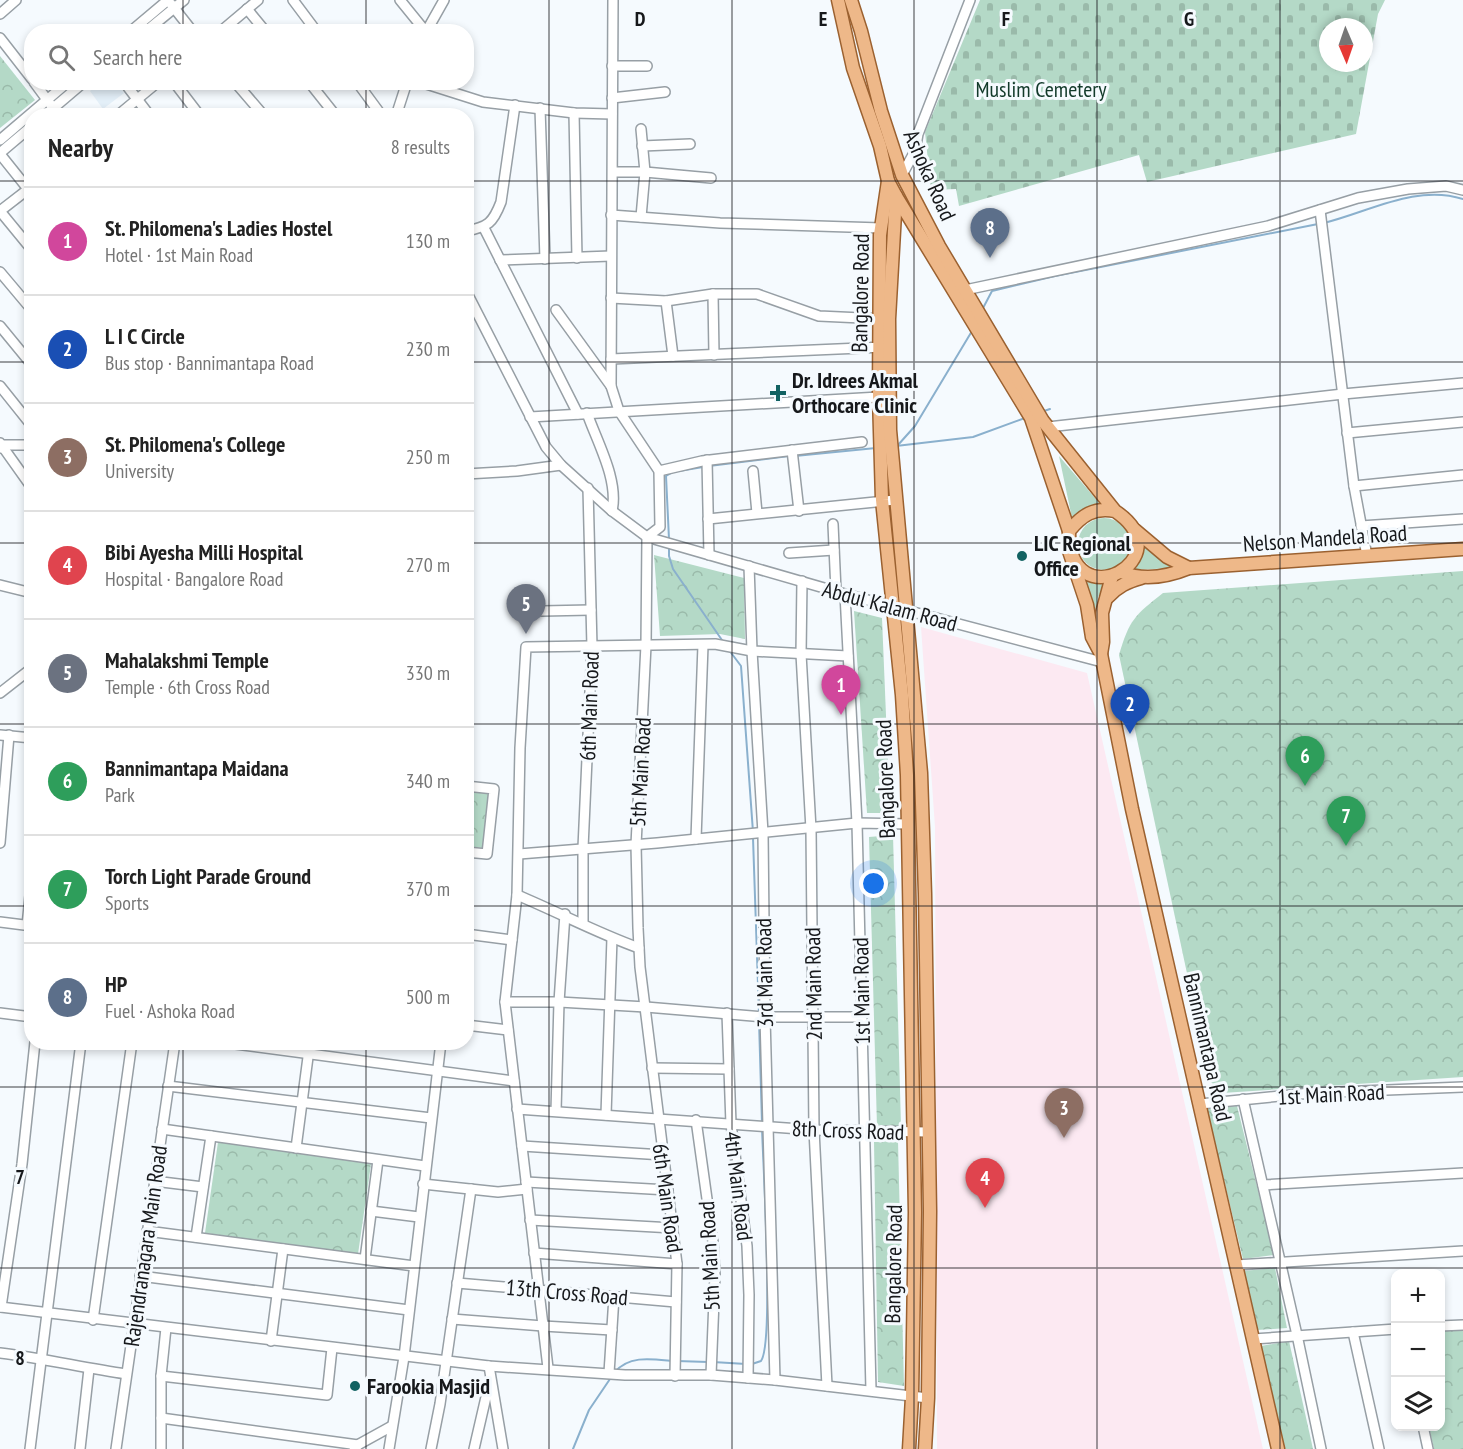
<!DOCTYPE html>
<html lang="en">
<head>
<meta charset="utf-8">
<style>
	:root { --surface:#fff; --page:#f2f2f2; --text:#222; --muted:#767676; --line:#e0e0e0; --accent:#126262 }
	body { margin:0; font-family:"PT Sans Narrow",sans-serif; background:var(--page); color:var(--text) }
	.controls { position:absolute; right:18px; bottom:18px; display:grid; overflow:hidden; border-radius:12px; box-shadow:0 3px 9px #0003 }
	.controls button { width:54px; height:54px; display:grid; place-items:center; padding:0; border:0; border-bottom:2px solid var(--line); background:var(--surface); color:var(--text); font:30px sans-serif }
	.compass { position:absolute; left:1319px; top:18px; width:54px; height:54px; border-radius:50%; background:var(--surface); box-shadow:0 3px 9px #0003; rotate:178deg }
	.you { position:absolute; left:874px; top:884px; width:21px; height:21px; margin:-15px; border:4px solid #fff; border-radius:50%; background:#1a73e8; box-shadow:0 0 0 9px #1a73e833 }
	.badge { display:grid; place-items:center; width:39px; height:39px; border-radius:50%; background:var(--accent); color:#fff; font-size:20px; font-weight:700 }
	.pin { position:absolute; translate:-50% -50px; filter:drop-shadow(0 2px 3px #0008) }
	.pin::after { content:''; position:absolute; top:32px; width:21px; height:18px; background:inherit; clip-path:polygon(0 0,100% 0,50% 100%) }
	.list { margin:0; padding:0; list-style:none }
	h2 { display:flex; justify-content:space-between; align-items:center; height:78px; margin:0; padding:0 24px; font-size:26px }
	h2 small { font-size:20px; font-weight:400; color:var(--muted) }
	.list li { display:grid; grid-template-columns:39px 1fr auto; gap:18px; align-items:center; box-sizing:border-box; height:108px; padding:0 24px; border-top:2px solid var(--line) }
	.list b { display:block; font-size:22px; white-space:nowrap }
	.list p { margin:0; font-size:20px; white-space:nowrap; color:var(--muted) }
	.list em { font-size:20px; font-style:normal; color:var(--muted) }
	.icon { flex:none; width:33px; height:33px; fill:none; stroke:currentColor; stroke-width:2; stroke-linecap:round; stroke-linejoin:round }
	.map { position:relative; flex:none; width:1463px; height:1449px; overflow:hidden }
	.search { position:absolute; background:var(--surface); box-shadow:0 3px 9px #0003; left:24px; top:24px; width:450px; height:66px; display:flex; align-items:center; gap:15px; box-sizing:border-box; padding:0 21px; border-radius:24px; color:var(--muted); font-size:22px }
	.panel { position:absolute; background:var(--surface); box-shadow:0 3px 9px #0003; left:24px; top:108px; width:450px; height:942px; border-radius:24px }
	.map>svg:first-child { display:block }
	.built { fill:#e3eff8 }
	.education { fill:#fce9f2 }
	.grass { fill:#b4d9c7 }
	.cemetery { fill:url(#cemetery-stones); fill-rule:evenodd }
	.park { fill:url(#park-crowns) }
	.lines { fill:none; stroke-linecap:round; stroke-linejoin:round }
	.stream { stroke:#8ab0cd; stroke-width:2 }
	.minor-casing { stroke:#979fa5; stroke-width:12 }
	.major-casing { stroke:#9b6130; stroke-width:15 }
	.minor { stroke:#fff; stroke-width:9 }
	.major { stroke:#eeb889; stroke-width:12 }
	.grid { fill:none; stroke:#16181b; stroke-width:1.5; stroke-opacity:0.55 }
	.poi-dot { fill:#126262; stroke:#f5fafe; stroke-width:2 }
	.labels { text-anchor:middle; stroke-width:6; stroke-linejoin:round; paint-order:stroke }
	.park-label { font-size:22px; fill:#123a2a; stroke:#f5fafe }
	.street-label { font-size:22px; fill:#16181b; stroke:#f5fafe }
	.poi-label { font-size:22px; font-weight:bold; fill:#16181b; stroke:#f5fafe; text-anchor:start }
	.grid-label { font-size:20px; text-anchor:middle; font-weight:bold; fill:#16181b; stroke:#f5fafe; stroke-width:6; stroke-linejoin:round; paint-order:stroke }
</style>
</head>
<body>
<div class="map">
<svg width="1463" height="1449" viewBox="0 0 1463 1449">
	<defs>
		<pattern id="cemetery-stones" width="16" height="16" patternUnits="userSpaceOnUse" patternTransform="scale(1.5)"><rect width="16" height="16" fill="#b4d9c7"/><path d="M2 7V4a2 2 0 0 1 4 0v3zM10 15v-3a2 2 0 0 1 4 0v3z" fill="#9abaaa"/></pattern>
		<pattern id="park-crowns" width="20" height="18" patternUnits="userSpaceOnUse" patternTransform="scale(1.5)"><rect width="20" height="18" fill="#b4d9c7"/><path d="M2 6a3 3 0 1 1 6 0M12 15a3 3 0 1 1 6 0" fill="none" stroke="#9abaaa"/></pattern>
	</defs>
	<rect width="100%" height="100%" fill="#f5fafe"/>
	<!-- built -->
	<path class="built" d="M116 83 124 93 103 109 90 91 101 83Z"/>
	<!-- education -->
	<path class="education" d="M921 627 1087 673 1263 1449H937L935 827Z"/>
	<!-- grass -->
	<g class="grass">
		<path d="M1059 456 1101 505 1089 506 1072 518Z"/>
		<circle cx="1104" cy="544" r="26"/>
		<path d="M1143 544 1159 559 1174 568 1133 570 1142 555Z"/>
		<path d="M1082 576 1090 581 1106 585 1098 597 1095 611Z"/>
	</g>
	<!-- cemetery -->
	<path class="cemetery" d="M980 0H1385L1378 14 1356 134 1147 182 1139 155 959 206 956 189 931 190 925 132ZM1328 27H1364V63H1328Z"/>
	<!-- park -->
	<g class="park">
		<path d="M0 56 35 100 0 128Z"/>
		<path d="M654 555 744 578 745 639 720 634 660 636Z"/>
		<path d="M1463 571V1077L1222 1093 1210 1081 1119 655C1129 620 1135 615 1163 593Z"/>
		<path d="M854 611 882 618 890 813H867Z"/>
		<path d="M467 790 489 793 483 848 467 846Z"/>
		<path d="M893 835 901 1126 877 1127 869 837Z"/>
		<path d="M1237 1106 1274 1255 1243 1259 1207 1109Z"/>
		<path d="M898 1141 904 1386 878 1382 874 1142Z"/>
		<path d="M218 1142 371 1164 358 1254 205 1233Z"/>
		<path d="M1275 1268 1287 1328 1257 1330 1243 1271Z"/>
		<path d="M1463 1330V1449H1434L1429 1427 1440 1426 1441 1331Z"/>
		<path d="M1289 1341 1313 1449H1284L1261 1346Z"/>
	</g>
	<g class="lines">
		<!-- stream -->
		<g class="stream">
			<path d="M1324 223C1369 212 1416 184 1463 199"/>
			<path d="M982 310 992 291 1055 276 1318 224"/>
			<path d="M1041 412 1050 409"/>
			<path d="M898 445 915 426 972 331"/>
			<path d="M896 446 973 437 1025 418"/>
			<path d="M795 456 876 448"/>
			<path d="M709 466 789 456"/>
			<path d="M679 471 703 467"/>
			<path d="M669 539 666 476 673 472"/>
			<path d="M669 545V556L673 569 724 643"/>
			<path d="M729 650 741 666 753 832"/>
			<path d="M753 838 759 1015"/>
			<path d="M759 1021 762 1123"/>
			<path d="M677 1361 708 1362"/>
			<path d="M713 1362 746 1364"/>
			<path d="M752 1364 761 1361C774 1344 763 1163 762 1128"/>
			<path d="M615 1372C629 1355 652 1359 672 1361"/>
			<path d="M573 1449 589 1410 612 1376"/>
		</g>
		<!-- minor casing -->
		<g class="minor-casing">
			<g id="minor">
				<path d="M293 0 317 32"/>
				<path d="M400 0 426 32"/>
				<path d="M613 0 611 386 619 411 659 471 660 527 647 537 646 645 636 845 638 928 640 967 677 1264 675 1376"/>
				<path d="M171 4 193 32"/>
				<path d="M247 9 266 32"/>
				<path d="M0 14 16 0"/>
				<path d="M130 32 168 0"/>
				<path d="M145 32 184 0"/>
				<path d="M220 32 258 0"/>
				<path d="M426 32 444 0"/>
				<path d="M0 38 32 79"/>
				<path d="M612 66H647"/>
				<path d="M34 82 59 116"/>
				<path d="M124 82 150 116"/>
				<path d="M174 82 200 116"/>
				<path d="M235 82 264 116"/>
				<path d="M309 82 336 116"/>
				<path d="M357 82 382 116"/>
				<path d="M420 82 483 102 574 113 612 114"/>
				<path d="M612 98 665 92"/>
				<path d="M540 108 545 259"/>
				<path d="M574 113 577 258"/>
				<path d="M44 116 84 82"/>
				<path d="M117 116 158 82"/>
				<path d="M396 116 407 82"/>
				<path d="M641 129 645 172 641 217"/>
				<path d="M0 140 68 82"/>
				<path d="M642 146 690 144"/>
				<path d="M0 153 32 126"/>
				<path d="M0 154 32 194"/>
				<path d="M613 172H645L711 178"/>
				<path d="M902 175 915 151 918 134 970 0"/>
				<path d="M1320 210 1354 486 1367 556"/>
				<path d="M0 211 32 250"/>
				<path d="M0 211 31 187"/>
				<path d="M611 215 720 223 881 228"/>
				<path d="M484 228 578 414"/>
				<path d="M466 231C488 227 493 223 501 202L515 105"/>
				<path d="M500 260 611 256"/>
				<path d="M0 272 32 310"/>
				<path d="M965 290 1268 226 1358 198 1408 189 1446 186 1463 190"/>
				<path d="M466 291 546 447 561 465 612 511 647 537 845 594 1102 662"/>
				<path d="M713 294 714 355"/>
				<path d="M611 298 666 301 713 294H757L819 316 883 319"/>
				<path d="M666 301 673 356"/>
				<path d="M556 310 611 386"/>
				<path d="M0 326 32 365"/>
				<path d="M611 359 884 347"/>
				<path d="M0 386 32 426"/>
				<path d="M587 413C597 442 619 480 612 511"/>
				<path d="M530 417 879 397"/>
				<path d="M1048 427 1343 394 1463 383"/>
				<path d="M1347 433 1463 422"/>
				<path d="M0 443 32 488"/>
				<path d="M1 448V445H32"/>
				<path d="M792 450 799 511"/>
				<path d="M707 460 709 555"/>
				<path d="M659 471 702 461 862 442"/>
				<path d="M753 471 757 513"/>
				<path d="M466 474 517 471 561 465"/>
				<path d="M1354 486 1463 475"/>
				<path d="M708 519 895 500"/>
				<path d="M833 524 836 591"/>
				<path d="M1361 526 1463 519"/>
				<path d="M789 553 834 550"/>
				<path d="M749 566 752 651 763 833 765 1017 775 1380"/>
				<path d="M802 581 801 654 811 829 814 1130 827 1386"/>
				<path d="M0 585 32 593"/>
				<path d="M845 594 857 823 871 1390"/>
				<path d="M542 611 591 610"/>
				<path d="M0 693 32 668"/>
				<path d="M0 735 32 738"/>
				<path d="M466 786 494 789 487 854 466 852"/>
				<path d="M696 839 703 645"/>
				<path d="M0 843 9 735"/>
				<path d="M519 854 657 843 857 823 908 824"/>
				<path d="M517 895C558 912 597 933 639 948"/>
				<path d="M0 922 32 926"/>
				<path d="M583 924V848L592 647 588 488"/>
				<path d="M27 926 32 875"/>
				<path d="M466 934 512 940"/>
				<path d="M505 1002H559L646 1007 765 1017H862"/>
				<path d="M0 1013 32 1017"/>
				<path d="M727 1013 731 1124 747 1246 749 1295 748 1378"/>
				<path d="M466 1025 508 1030"/>
				<path d="M220 1042 514 1081"/>
				<path d="M652 1068 729 1069"/>
				<path d="M168 1086 431 1118"/>
				<path d="M1243 1099 1297 1335 1321 1449"/>
				<path d="M1200 1104 1311 1093 1463 1087"/>
				<path d="M517 1109 814 1130 928 1132"/>
				<path d="M556 1111 559 1002 565 914"/>
				<path d="M606 1115 612 938"/>
				<path d="M696 1120 713 1242 715 1275 711 1375"/>
				<path d="M162 1129 425 1166"/>
				<path d="M522 1146 663 1155"/>
				<path d="M296 1148 310 1042"/>
				<path d="M154 1181 203 1187"/>
				<path d="M526 1182 668 1190"/>
				<path d="M423 1184 498 1192 527 1189"/>
				<path d="M1263 1185 1463 1173"/>
				<path d="M371 1211 419 1217"/>
				<path d="M530 1220 673 1228"/>
				<path d="M147 1231 414 1266"/>
				<path d="M196 1237 211 1136"/>
				<path d="M534 1253 677 1264"/>
				<path d="M365 1259 378 1160"/>
				<path d="M1236 1265 1463 1251"/>
				<path d="M140 1276 409 1310"/>
				<path d="M457 1283 676 1302"/>
				<path d="M0 1307 489 1366 625 1375H711L775 1380 928 1398"/>
				<path d="M1 1307 22 1164 35 1042"/>
				<path d="M452 1319 543 1326 612 1330"/>
				<path d="M93 1320 132 1042"/>
				<path d="M1440 1326 1463 1325"/>
				<path d="M1353 1332 1379 1449"/>
				<path d="M1253 1339 1396 1329"/>
				<path d="M271 1341 283 1249"/>
				<path d="M0 1353C42 1358 84 1368 126 1374"/>
				<path d="M489 1366 503 1449"/>
				<path d="M548 1368 505 1002 517 895 520 748 526 647 715 644 752 651 848 656"/>
				<path d="M609 1373 614 1297"/>
				<path d="M161 1376 327 1395 332 1348"/>
				<path d="M161 1418 358 1445"/>
				<path d="M1423 1426 1428 1449"/>
				<path d="M354 1447 392 1426"/>
				<path d="M30 1449 81 1042"/>
				<path d="M80 1449 89 1369"/>
				<path d="M116 1449 175 1042"/>
				<path d="M161 1449V1376L166 1328"/>
				<path d="M389 1449 404 1357 441 1042"/>
				<path d="M431 1449 440 1404 471 1189"/>
				<path d="M474 1449 489 1384"/>
			</g>
		</g>
		<!-- major casing -->
		<g class="major-casing">
			<g id="major">
				<path d="M838 0 853 68 880 146 888 181 896 196 1031 418 1069 531"/>
				<path d="M851 0 861 31 881 111 902 175 939 246 1043 421 1115 511C1186 558 1068 622 1069 531 1082 515 1094 507 1115 511"/>
				<path d="M888 181 880 235 879 397 882 500 902 695 907 775 915 1212 912 1397 909 1449"/>
				<path d="M896 196 889 319 890 430 921 773 925 894 930 1211 928 1398 925 1449"/>
				<path d="M1135 530 1167 557 1189 568"/>
				<path d="M1069 551 1087 605 1092 637 1101 654 1132 809 1278 1449"/>
				<path d="M1121 572C1144 581 1167 577 1189 568L1463 549"/>
				<path d="M1108 597C1118 586 1127 582 1141 578"/>
				<path d="M1101 654 1103 642 1102 613 1112 576"/>
			</g>
		</g>
		<!-- minor -->
		<use href="#minor" class="minor"/>
		<!-- major -->
		<use href="#major" class="major"/>
	</g>
	<!-- grid -->
	<path class="grid" d="M183 0V32M366 0V32M549 0V1449M732 0V1449M914 0V1449M1097 0V1449M1280 0V1449M183 82V116M366 82V116M0 181H32M466 181H1463M0 362H32M466 362H1463M0 543H32M466 543H1463M0 724H32M466 724H1463M0 906H32M466 906H1463M183 1042V1449M366 1042V1449M0 1087H1463M0 1268H1463"/>
	<!-- markers -->
	<g class="poi-dot">
		<path d="M775 384h6v6h6v6h-6v6h-6v-6h-6v-6h6z"/>
		<circle cx="1022" cy="556" r="6"/>
		<circle cx="355" cy="1386" r="6"/>
	</g>
	<g class="labels">
		<!-- park labels -->
		<g class="park-label">
			<text x="1041" y="97">Muslim Cemetery</text>
		</g>
		<!-- street labels -->
		<g class="street-label">
			<text transform="translate(930 175) rotate(66)" y="8">Ashoka Road</text>
			<text transform="translate(860 293) rotate(-89)" y="8">Bangalore Road</text>
			<text transform="translate(1325 538) rotate(-4)" y="8">Nelson Mandela Road</text>
			<text transform="translate(890 606) rotate(15)" y="8">Abdul Kalam Road</text>
			<text transform="translate(589 706) rotate(-88)" y="8">6th Main Road</text>
			<text transform="translate(640 772) rotate(-87)" y="8">5th Main Road</text>
			<text transform="translate(885 779) rotate(-92)" y="8">Bangalore Road</text>
			<text transform="translate(764 973) rotate(-91)" y="8">3rd Main Road</text>
			<text transform="translate(813 984) rotate(-91)" y="8">2nd Main Road</text>
			<text transform="translate(861 991) rotate(-91)" y="8">1st Main Road</text>
			<text transform="translate(1208 1047) rotate(77)" y="8">Bannimantapa Road</text>
			<text transform="translate(1331 1094) rotate(-3)" y="8">1st Main Road</text>
			<text transform="translate(848 1130) rotate(2)" y="8">8th Cross Road</text>
			<text transform="translate(739 1186) rotate(83)" y="8">4th Main Road</text>
			<text transform="translate(668 1198) rotate(82)" y="8">6th Main Road</text>
			<text transform="translate(145 1246) rotate(-82)" y="8">Rajendranagara Main Road</text>
			<text transform="translate(709 1256) rotate(-93)" y="8">5th Main Road</text>
			<text transform="translate(893 1264) rotate(-89)" y="8">Bangalore Road</text>
			<text transform="translate(567 1292) rotate(5)" y="8">13th Cross Road</text>
		</g>
		<!-- poi labels -->
		<g class="poi-label">
			<text x="792" y="388">Dr. Idrees Akmal<tspan x="792" dy="25">Orthocare Clinic</tspan></text>
			<text x="1034" y="551">LIC Regional<tspan x="1034" dy="25">Office</tspan></text>
			<text x="367" y="1394">Farookia Masjid</text>
		</g>
	</g>
	<g class="grid-label">
		<text x="640" y="26">D</text>
		<text x="823" y="26">E</text>
		<text x="1006" y="26">F</text>
		<text x="1189" y="26">G</text>
		<text x="20" y="1184">7</text>
		<text x="20" y="1365">8</text>
	</g>
</svg>
<div class="controls">
<button>+</button>
<button>−</button>
<button><svg class="icon" aria-label="layers" viewBox="0 0 24 24"><path d="M12 4l9 5-9 5-9-5zM3 14l9 5 9-5"/></svg></button>
</div>
<svg class="compass" viewBox="-18 -18 36 36"><path d="M0-13l5 13h-10z" fill="#e53935"/><path d="M0 13l5-13h-10z" fill="#767676"/></svg>
<div class="you"></div>
<div class="pin badge" style="left:841px;top:715px;background:#d1479c">1</div>
<div class="pin badge" style="left:1130px;top:734px;background:#1a4fb4">2</div>
<div class="pin badge" style="left:1064px;top:1138px;background:#8d6e63">3</div>
<div class="pin badge" style="left:985px;top:1208px;background:#e0444e">4</div>
<div class="pin badge" style="left:526px;top:634px;background:#6b7280">5</div>
<div class="pin badge" style="left:1305px;top:786px;background:#2e9e5b">6</div>
<div class="pin badge" style="left:1346px;top:846px;background:#2e9e5b">7</div>
<div class="pin badge" style="left:990px;top:258px;background:#5c6f8a">8</div>
<div class="search"><svg class="icon" aria-label="search" viewBox="0 0 24 24"><circle cx="10" cy="10" r="6"/><path d="M15 15l6 6"/></svg>Search here</div>
<section class="panel">
<h2>Nearby<small>8 results</small></h2>
<ul class="list">
<li><span class="badge" style="background:#d1479c">1</span><div><b>St. Philomena's Ladies Hostel</b><p>Hotel · 1st Main Road</p></div><em>130 m</em></li>
<li><span class="badge" style="background:#1a4fb4">2</span><div><b>L I C Circle</b><p>Bus stop · Bannimantapa Road</p></div><em>230 m</em></li>
<li><span class="badge" style="background:#8d6e63">3</span><div><b>St. Philomena's College</b><p>University</p></div><em>250 m</em></li>
<li><span class="badge" style="background:#e0444e">4</span><div><b>Bibi Ayesha Milli Hospital</b><p>Hospital · Bangalore Road</p></div><em>270 m</em></li>
<li><span class="badge" style="background:#6b7280">5</span><div><b>Mahalakshmi Temple</b><p>Temple · 6th Cross Road</p></div><em>330 m</em></li>
<li><span class="badge" style="background:#2e9e5b">6</span><div><b>Bannimantapa Maidana</b><p>Park</p></div><em>340 m</em></li>
<li><span class="badge" style="background:#2e9e5b">7</span><div><b>Torch Light Parade Ground</b><p>Sports</p></div><em>370 m</em></li>
<li><span class="badge" style="background:#5c6f8a">8</span><div><b>HP</b><p>Fuel · Ashoka Road</p></div><em>500 m</em></li>
</ul>
</section>
</div>
</body>
</html>
